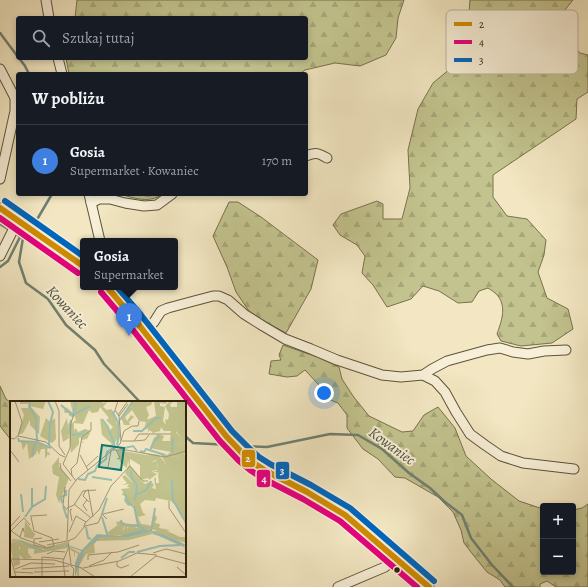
<!DOCTYPE html>
<html lang="pl">
<head>
<meta charset="utf-8">
<style>
	:root { --surface:#171b24; --page:#20242c; --text:#f1f3f6; --muted:#9ea1a6; --line:#363941; --accent:#c59692 }
	body { margin:0; font-family:Alegreya,serif; background:var(--page); color:var(--text) }
	.controls { position:absolute; right:12px; bottom:12px; display:grid; overflow:hidden; border-radius:4px; box-shadow:0 2px 6px #0003 }
	.controls button { width:36px; height:36px; display:grid; place-items:center; padding:0; border:0; border-bottom:1px solid var(--line); background:var(--surface); color:var(--text); font:20px sans-serif }
	.you { position:absolute; left:324px; top:393px; width:14px; height:14px; margin:-10px; border:3px solid #fff; border-radius:50%; background:#1a73e8; box-shadow:0 0 0 6px #1a73e833 }
	.badge { display:grid; place-items:center; width:26px; height:26px; border-radius:50%; background:var(--accent); color:#fff; font-size:13px; font-weight:700 }
	.pin { position:absolute; translate:-50% -33px; filter:drop-shadow(0 1px 2px #0008) }
	.pin::after { content:''; position:absolute; top:21px; width:14px; height:12px; background:inherit; clip-path:polygon(0 0,100% 0,50% 100%) }
	.popup { position:absolute; left:80px; top:238px; width:98px; height:52px; box-sizing:border-box; display:grid; place-content:center; border-radius:4px; background:var(--surface); filter:drop-shadow(0 1px 3px #0005); font-size:13px; white-space:nowrap; color:var(--muted) }
	.popup b { font-size:15px; color:var(--text) }
	.popup::after { content:''; position:absolute; left:50%; top:100%; margin-left:-8px; border:8px solid transparent; border-top-color:var(--surface) }
	.list { margin:0; padding:0; list-style:none }
	h2 { display:flex; justify-content:space-between; align-items:center; height:52px; margin:0; padding:0 16px; font-size:17px }
	h2 small { font-size:13px; font-weight:400; color:var(--muted) }
	.list li { display:grid; grid-template-columns:26px 1fr auto; gap:12px; align-items:center; box-sizing:border-box; height:72px; padding:0 16px; border-top:1px solid var(--line) }
	.list b { display:block; font-size:15px; white-space:nowrap }
	.list p { margin:0; font-size:13px; white-space:nowrap; color:var(--muted) }
	.list em { font-size:13px; font-style:normal; color:var(--muted) }
	.icon { flex:none; width:22px; height:22px; fill:none; stroke:currentColor; stroke-width:2; stroke-linecap:round; stroke-linejoin:round }
	.map { position:relative; flex:none; width:588px; height:587px; overflow:hidden }
	.search { position:absolute; background:var(--surface); box-shadow:0 2px 6px #0003; left:16px; top:16px; width:292px; height:44px; display:flex; align-items:center; gap:10px; box-sizing:border-box; padding:0 14px; border-radius:4px; color:var(--muted); font-size:15px }
	.panel { position:absolute; background:var(--surface); box-shadow:0 2px 6px #0003; left:16px; top:72px; width:292px; height:124px; border-radius:4px }
	.map>svg:first-child { display:block }
	.forest { fill:url(#forest-firs); stroke:#78724d }
	.lines { fill:none; stroke-linecap:round; stroke-linejoin:round }
	.stream { stroke:#6f8071; stroke-width:2.5 }
	.minor-casing { stroke:#5f523a; stroke-width:11 }
	.minor { stroke:#f7efd7; stroke-width:9 }
	.bus-1-casing { stroke:#f7efd7; stroke-width:9 }
	.bus-2-casing { stroke:#f7efd7; stroke-width:9 }
	.bus-3-casing { stroke:#f7efd7; stroke-width:9 }
	.bus-1 { stroke:#cf8b02; stroke-width:6 }
	.bus-2 { stroke:#e5007d; stroke-width:6 }
	.bus-3 { stroke:#0065bd; stroke-width:6 }
	.bus-dot { fill:#2e200c; stroke:#f7efd7; stroke-width:1.5 }
	.labels { text-anchor:middle; stroke-width:4; stroke-linejoin:round; paint-order:stroke }
	.water-label { font-size:15px; font-style:italic; fill:#4f503e; stroke:#f7efd7 }
	.inset-river { fill:none; stroke:#9bc0b4; stroke-width:2 }
	.inset-road { fill:none; stroke:#a49779; stroke-width:1 }
	.view { fill:#0f766e; fill-opacity:0.15; stroke:#0f766e; stroke-width:2 }
	.inset-edge { fill:none; stroke:#2e200c; stroke-width:2 }
	.key { fill:#f7efd7; stroke:#bbb19a; stroke-width:1 }
	.key-label { font-size:11px; fill:#2e200c }
	.line-badge { stroke:#f7efd7; stroke-width:1.5 }
	.badge-label { font-size:11px; text-anchor:middle; font-weight:bold; fill:#fff }
</style>
</head>
<body>
<div class="map">
<svg width="588" height="587" viewBox="0 0 588 587">
	<defs>
		<pattern id="forest-firs" width="22" height="20" patternUnits="userSpaceOnUse"><rect width="22" height="20" fill="#c2c38e"/><path d="M5 1l3.5 6h-7zM16 11l3.5 6h-7z" fill="#a7a779"/></pattern>
	</defs>
	<rect width="100%" height="100%" fill="#f2e7c2"/>
	<filter id="stains"><feTurbulence type="fractalNoise" baseFrequency=".005" numOctaves="4"/><feColorMatrix values="0 0 0 0 .2 0 0 0 0 .09 0 0 0 0 .02 0 0 0 .5 -.17"/></filter>
	<radialGradient id="worn" r=".72"><stop offset=".6" stop-color="#630" stop-opacity="0"/><stop offset="1" stop-color="#630" stop-opacity=".3"/></radialGradient>
	<!-- forest -->
	<g class="forest">
		<path d="M77 0H404L398 18 396 38 386 55 360 66 335 63 305 70 300 74H69L66 58H306V18H75Z"/>
		<path d="M470 0H573L560 16 566 37 580 53 588 55V92L577 99 576 119 493 175V197L507 216 527 219 546 240 544 255 538 272 547 298 568 309 573 329 552 343 521 346 501 341 497 334C501 322 507 308 498 296 496 293 491 290 488 288L479 291 472 302 458 303 439 291 423 286 411 299 387 307 373 285 362 273 365 256 357 245 340 235 333 225 341 214 377 201 383 204V219H402L410 188 408 150 418 109 433 83 456 64 467 38Z"/>
		<path d="M120 194H162C150 204 133 198 120 194Z"/>
		<path d="M229 202H238L261 217 318 260 311 289 286 333 251 314 236 292 227 267 213 236Z"/>
		<path d="M283 345 317 357 339 367 342 379 353 396 369 416 402 432 413 431 424 415 438 407 455 428 466 456 491 479 519 501 543 509V572H573V510L582 508 588 504V587H556L547 581 540 584V587H505L500 580 487 572 474 556 464 543 461 530 453 512 438 497 405 478 395 477 378 459 363 449 347 428V415L338 403 325 398 318 384 305 370 297 376 287 377 269 374 271 361 281 360 279 355Z"/>
		<path d="M0 386 6 399 11 403V440L0 426Z"/>
	</g>
	<g class="lines">
		<!-- stream -->
		<g class="stream">
			<path d="M0 33 18 57"/>
			<path d="M19 58 25 66 29 74"/>
			<path d="M0 224 21 237"/>
			<path d="M32 228 52 194"/>
			<path d="M29 232 28 235 23 238 19 262 26 283 48 299 66 325 95 350 104 364 140 402"/>
			<path d="M0 267 8 261 20 237"/>
			<path d="M185 436 193 443 230 445"/>
			<path d="M239 446 267 447 330 434 358 435 382 449 409 473 430 488 445 502 462 515 471 538 492 565 513 587"/>
		</g>
		<!-- minor casing -->
		<g class="minor-casing">
			<g id="minor">
				<path d="M46 0 49 18"/>
				<path d="M58 58 62 74"/>
				<path d="M0 69 15 98V111L0 179"/>
				<path d="M306 156C316 152 318 153 327 158"/>
				<path d="M89 194 100 241"/>
				<path d="M91 203 99 199H110L125 203 144 206 157 205 172 194"/>
				<path d="M0 208 83 266"/>
				<path d="M0 256 18 220"/>
				<path d="M107 287 135 320 226 436C238 450 250 462 266 471 281 480 298 486 313 495 324 501 335 508 345 515L429 587"/>
				<path d="M144 332 154 322 161 311 168 308 194 301 213 296H219L228 300 244 314 263 326 285 339 311 349 337 360 382 375 401 377 423 375 432 369 447 361 487 350 500 348 513 352 528 354 544 351 566 350"/>
				<path d="M423 375 435 381 445 392 456 412 470 434 485 445 501 456 523 463 574 469"/>
				<path d="M338 587 385 567 395 558"/>
			</g>
		</g>
		<!-- minor -->
		<use href="#minor" class="minor"/>
		<!-- bus-1 casing -->
		<g class="bus-1-casing">
			<g id="bus-1">
				<path d="M0 208 83 266"/>
				<path d="M107 287 135 320 226 436 244 455 255 464 266 471 307 492 345 515 429 587"/>
			</g>
		</g>
		<!-- bus-2 casing -->
		<g class="bus-2-casing">
			<g id="bus-2">
				<path d="M0 218 78 273"/>
				<path d="M101 292 129 325 220 441 239 461 250 470 262 478 303 499 340 521 417 587"/>
			</g>
		</g>
		<!-- bus-3 casing -->
		<g class="bus-3-casing">
			<g id="bus-3">
				<path d="M5 201 83 256"/>
				<path d="M117 287 141 315 232 431 250 449 259 457 270 464 311 485 350 508 434 581"/>
			</g>
		</g>
		<!-- bus-1 -->
		<use href="#bus-1" class="bus-1"/>
		<!-- bus-2 -->
		<use href="#bus-2" class="bus-2"/>
		<!-- bus-3 -->
		<use href="#bus-3" class="bus-3"/>
	</g>
	<!-- markers -->
	<circle class="bus-dot" cx="397" cy="570" r="3.5"/>
	<g class="labels">
		<!-- water labels -->
		<g class="water-label">
			<text transform="translate(67 307) rotate(47)" y="5">Kowaniec</text>
			<text transform="translate(392 446) rotate(36)" y="5">Kowaniec</text>
		</g>
	</g>
	<!-- overview -->
	<g transform="translate(10 401)">
		<rect width="176" height="176" fill="#f2e7c2"/>
		<path d="M165 30 170 36 173 32 169 44 174 41 176 47 174 56 169 57 162 55 166 51ZM134 52 149 54 156 63 150 72 141 70H147L148 64 146 59 141 61 142 56ZM129 116 131 123 139 124 138 127H132H140L142 130H150L166 137 174 143 153 133 136 129 120 134 99 135 98 131 112 121 116 124 113 128 115 133 118 126 122 127 121 132H124L123 125 127 127 130 122ZM139 131 152 136 142 133 119 139 87 140 76 151 84 143 85 152 76 153 69 165V175L67 176 68 164 75 149 84 139 91 136H119ZM3 138 11 139 33 147 57 141V144L38 148 58 145 72 153 65 164 68 153 65 151V153L64 156V151L57 147 24 153V148L9 146 10 163 4 166 0 142 8 140 28 149H37L25 147 9 139 0 141Z" fill="#c2c38e"/>
		<path d="M10 0H36L33 8 20 5 30 16 29 33 20 24V19L13 32 8 34 14 14 11 7H18V3H10ZM60 0H91L93 2 98 0 93 6 97 9 101 8 104 12 110 35 108 42 107 38 104 44 97 46 102 43 92 34 90 17 100 29 103 26 96 19 99 17 90 6 88 11 82 12 79 9 73 23 64 22V29L66 27 68 31 75 28 81 30 77 38 71 39 74 42 71 41 72 37 73 36 69 37V43L61 52 58 24 59 21 60 24 66 19 64 14 59 15V12H55L54 10 56 6 63 12ZM123 0H143L141 4 136 6 139 14 137 18H139L146 15 144 0H157L156 3 150 2V5L155 6 153 20 156 24 155 18 158 19 159 13 155 5 160 0H165L160 3 161 6H167V0H176V47L174 41 169 44 173 32 171 37 166 30V51L162 55 169 57 176 53V120L168 107 161 100 146 97 145 100 135 99 130 103 133 112 136 114 128 116 130 123 128 124 124 104 118 105 114 100 115 95 112 94 113 91 111 88 121 87 117 86 119 83 112 84 117 82 112 76 115 74 124 83 115 72 119 64 118 59 117 67 110 61 107 49 142 55 144 59 141 61 147 60 148 69 141 70 147 73 139 79 138 77 131 79 135 83 141 80 144 84 142 87 146 88 144 78 146 76V82H149L148 73 156 63 150 52 157 54 161 51 140 47 144 37 148 33 154 35 152 40H160L161 30H154L151 26 150 30 143 32 140 29 138 31V27L134 29 136 21 129 20 122 9 115 16 117 20 121 14 124 16 119 21 120 24H114L111 16 118 6H121L120 2ZM120 58 130 64V77L120 64ZM36 17 40 21 45 17 46 38 42 42 30 35ZM57 17 59 37 53 41 51 30ZM20 40 38 45 37 51 40 52 39 55 38 53 35 58V48H31L29 54 27 49 26 53 19 58 17 42 13 49 11 41ZM49 56V65L59 77 49 102 46 94 49 76 43 73 42 65ZM144 112 147 117 145 122 150 123 149 127 160 129 157 130 170 136H175L176 142 140 127 138 128 131 127 143 124ZM111 120 118 124 127 123 128 127 125 125 124 132 118 134 122 127 117 126V133L113 134 112 132 116 124 112 122 107 124 106 121Z" fill="#c2c38e" fill-rule="evenodd"/>
		<path d="M15 120 25 133 23 138 14 136Z" fill="#c2c38e"/>
		<path d="M11 144 18 146V152L22 157 14 158 8 153Z" fill="#c2c38e"/>
		<path d="M134 128 153 133 176 144 174 145 176 147 140 131 119 136H91L75 149 65 176V162L71 150 58 145 32 150 25 148 8 140 0 142 9 139 33 149 57 144V141L58 144 72 149 87 133 109 135Z" fill="#9bc0b4"/>
		<path class="inset-river" d="M20 0V7L26 17 27 41M38 0 43 11 40 23 39 44M51 4 62 14M105 10 103 12 108 21 109 34 107 44M65 13 80 5M62 16 66 4 64 0M92 18 98 26 105 46M110 19 123 0M123 30H132L146 17H151M59 33 61 19M62 34 72 33 75 29M8 37 9 40 27 41 41 47M110 48 123 45 127 50M130 50 134 51 136 48 155 54M140 50 144 40 150 35M162 52 163 37M22 56 25 42M121 70V75L127 85 125 99M82 76 102 79M68 78 75 79 78 73 85 70 87 65 96 58 97 51 105 46M162 79 163 99 176 122M22 87V106M115 92 118 101 124 106M11 93 13 111M127 93 136 89 141 80M52 102 51 96 56 94V89M53 105 57 117M124 105 128 124 134 128M92 113 97 97M15 116 22 106 35 98 36 85M92 116 98 136M111 119 112 123 128 125M76 126 78 137 81 138M141 131 145 107M127 151 150 145 170 144M111 157 119 151H125"/>
		<path class="inset-road" d="M45 0 49 10V45L55 54M108 0 105 9 109 15 111 40M64 13 61 22 60 47 53 63 66 80M108 14 117 1M109 15 118 3M8 35 36 41 50 54 55 56M0 37 4 38 8 35 12 21 5 0M112 40H124L129 33H161M124 40 135 39 139 34M0 49 9 61M103 49H116L155 56 176 50M106 49 110 57 107 58M70 54 78 69M50 62 51 68 61 80M76 66 88 55M98 66 101 50M62 75 61 68 67 62 72 36 81 29V21M55 86 53 104 57 109M78 88 83 116M76 89 73 95 79 101M77 99 73 104 77 110M159 100V107L176 132M64 103 81 117M57 107 64 104 73 90 86 89M93 113 114 108M20 115 37 114M21 116 24 130 42 137 44 145 36 147M62 120 60 109 62 108M0 126 10 115M74 126 75 122 89 109 101 85 120 65 133 80H138M0 129 11 137 36 146M1 130 14 117 20 124M59 131 66 115 76 121M10 136 13 127 14 131M32 137 24 138V144L36 147M57 140 59 89 67 78 110 43 114 30 122 25H128L129 20M58 140 65 137 75 125 88 122 92 113 97 118M58 140 61 163M29 141 49 138M37 144 57 140M143 152 156 148 176 153M37 153 44 150 55 151M0 154 6 176M2 158 44 159M44 159 72 167M78 159V154L108 151 129 144M107 161V165L111 167 119 164M60 164 64 168 63 176M79 165 94 159 102 151M167 166 176 174M71 167 85 176M73 167 109 160 127 152 147 154M5 168 21 162 45 163M12 168 59 165M5 171 23 172M24 171 59 170M32 176V156L54 158M55 176 53 160 58 148M120 176 146 155 176 163"/>
		<path class="view" d="M92 44 114 47 111 69 89 66Z"/>
		<rect width="176" height="176" class="inset-edge"/>
	</g>
	<!-- legend -->
	<rect x="446" y="10" width="132" height="64" rx="6" class="key"/>
	<rect x="454" y="22" width="18" height="4" fill="#cf8b02"/>
	<rect x="454" y="40" width="18" height="4" fill="#e5007d"/>
	<rect x="454" y="58" width="18" height="4" fill="#0065bd"/>
	<g class="key-label">
		<text x="479" y="28">2</text>
		<text x="479" y="46">4</text>
		<text x="479" y="64">3</text>
	</g>
	<g class="line-badge">
		<rect x="241" y="449" width="15" height="19" rx="4" fill="#cf8b02"/>
		<rect x="275" y="461" width="15" height="19" rx="4" fill="#0065bd"/>
		<rect x="256" y="469" width="15" height="19" rx="4" fill="#e5007d"/>
	</g>
	<g class="badge-label">
		<text x="248" y="462">2</text>
		<text x="282" y="474">3</text>
		<text x="264" y="483">4</text>
	</g>
	<rect width="100%" height="100%" filter="url(#stains)"/>
	<rect width="100%" height="100%" fill="url(#worn)"/>
</svg>
<div class="controls">
<button>+</button>
<button>−</button>
</div>
<div class="you"></div>
<div class="pin badge" style="left:129px;top:336px;background:#3f7fe0">1</div>
<div class="popup"><b>Gosia</b>Supermarket</div>
<div class="search"><svg class="icon" aria-label="search" viewBox="0 0 24 24"><circle cx="10" cy="10" r="6"/><path d="M15 15l6 6"/></svg>Szukaj tutaj</div>
<section class="panel">
<h2>W pobliżu<small></small></h2>
<ul class="list">
<li><span class="badge" style="background:#3f7fe0">1</span><div><b>Gosia</b><p>Supermarket · Kowaniec</p></div><em>170 m</em></li>
</ul>
</section>
</div>
</body>
</html>
